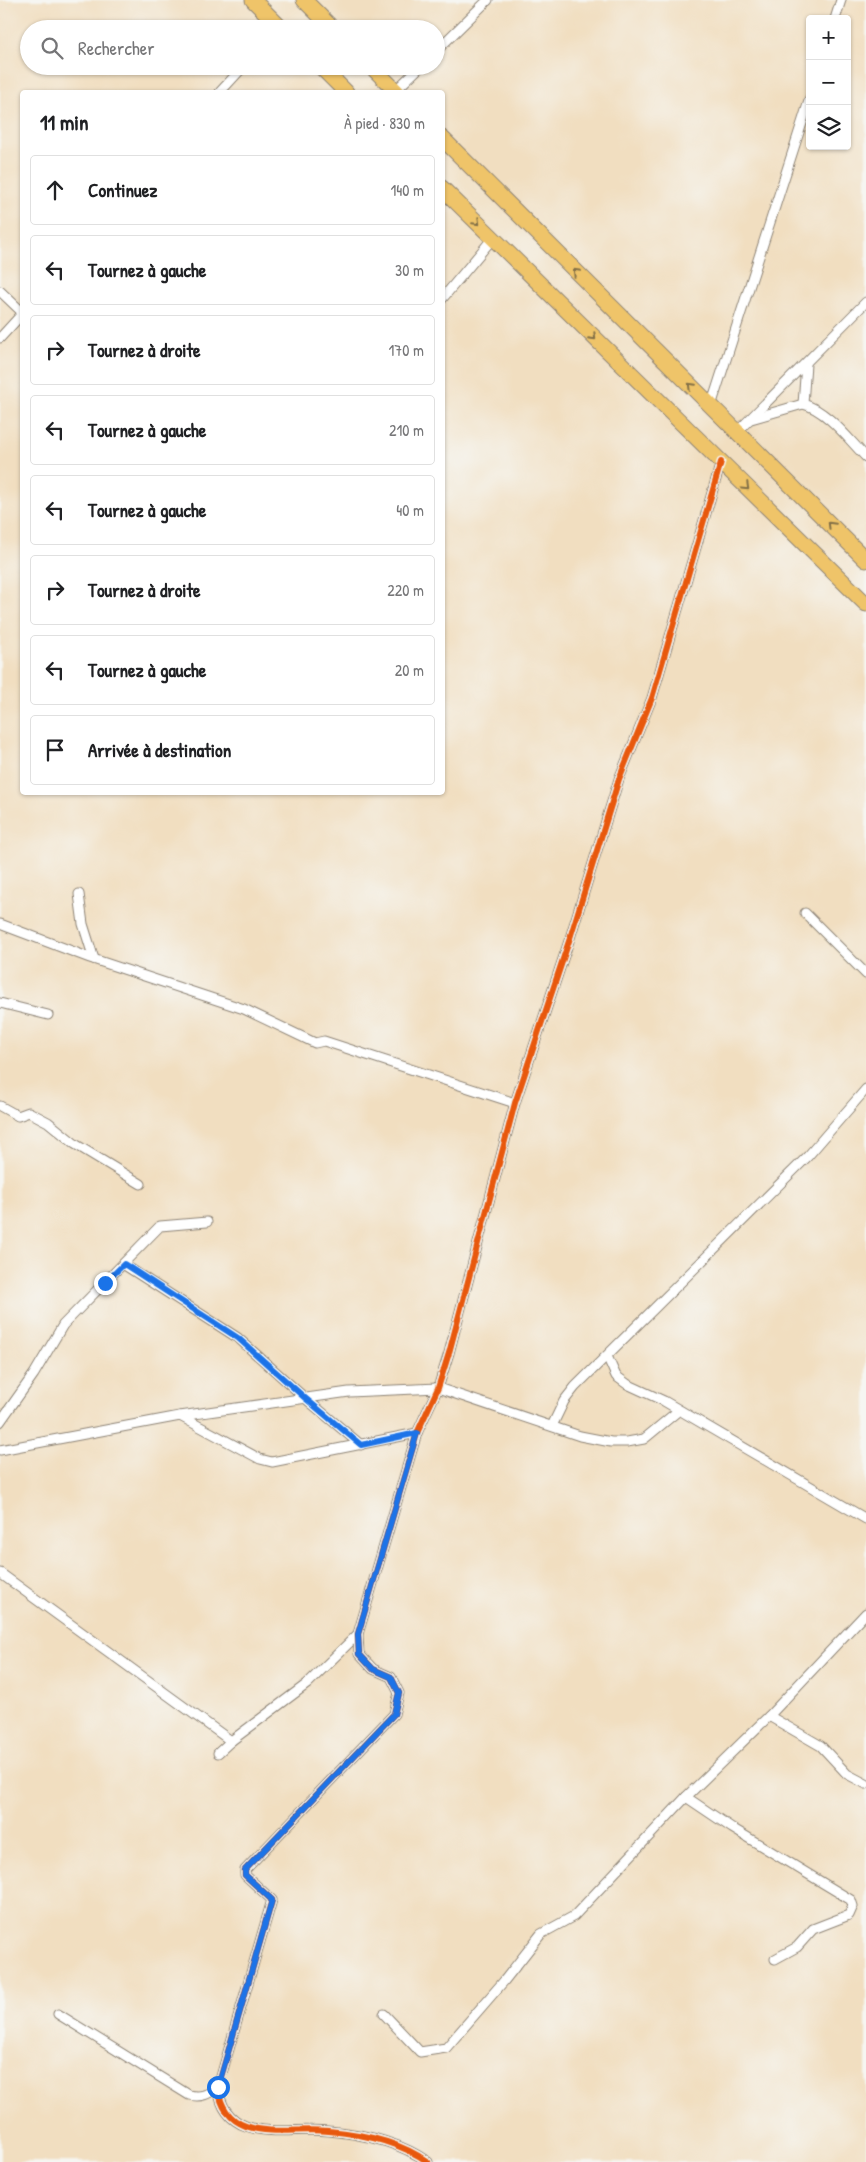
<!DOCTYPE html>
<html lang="fr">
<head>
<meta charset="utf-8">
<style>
	:root { --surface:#fff; --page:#f6f6f6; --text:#202124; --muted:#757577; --line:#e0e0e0 }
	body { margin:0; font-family:"Patrick Hand",sans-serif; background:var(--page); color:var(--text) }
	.controls { position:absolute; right:15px; top:15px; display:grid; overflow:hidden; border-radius:5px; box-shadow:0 1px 4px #0004 }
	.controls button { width:45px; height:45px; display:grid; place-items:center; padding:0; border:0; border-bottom:1px solid var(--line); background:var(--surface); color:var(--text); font:25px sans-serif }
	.stop { position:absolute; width:15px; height:15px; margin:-11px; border:4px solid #1a73e8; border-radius:50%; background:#fff }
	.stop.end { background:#1a73e8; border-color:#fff; box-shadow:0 1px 5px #0008 }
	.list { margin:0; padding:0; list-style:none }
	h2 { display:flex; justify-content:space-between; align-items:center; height:65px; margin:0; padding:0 20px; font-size:21px }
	h2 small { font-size:16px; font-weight:400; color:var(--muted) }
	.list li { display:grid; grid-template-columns:32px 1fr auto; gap:15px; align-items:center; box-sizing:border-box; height:70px; margin:0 10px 10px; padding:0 10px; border:1px solid var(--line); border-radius:5px }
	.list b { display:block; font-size:19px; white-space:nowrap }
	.list em { font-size:16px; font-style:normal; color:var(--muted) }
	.icon { flex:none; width:28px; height:28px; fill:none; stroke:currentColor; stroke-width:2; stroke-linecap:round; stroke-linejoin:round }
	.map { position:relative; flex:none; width:866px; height:2162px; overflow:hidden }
	.search { position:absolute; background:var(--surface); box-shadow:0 1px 4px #0004; left:20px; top:20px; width:425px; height:55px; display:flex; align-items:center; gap:12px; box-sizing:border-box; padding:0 18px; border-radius:28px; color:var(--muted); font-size:19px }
	.panel { position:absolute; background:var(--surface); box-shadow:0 1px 4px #0004; left:20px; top:90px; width:425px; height:705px; border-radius:5px }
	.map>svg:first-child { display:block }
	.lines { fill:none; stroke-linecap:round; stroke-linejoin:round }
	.street-casing { stroke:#8e8476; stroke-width:11 }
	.highway-casing { stroke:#8e8476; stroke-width:17 }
	.street { stroke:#fff; stroke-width:9 }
	.highway { stroke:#efc469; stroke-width:15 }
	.cycleway-casing { stroke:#f6f6f2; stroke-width:9 }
	.cycleway { stroke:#e8590c; stroke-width:6 }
	.oneway { stroke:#837047 }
	.route { stroke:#1a73e8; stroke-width:6 }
</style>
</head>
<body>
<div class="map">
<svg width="866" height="2162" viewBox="0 0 866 2162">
	<rect width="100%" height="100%" fill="#f6f6f2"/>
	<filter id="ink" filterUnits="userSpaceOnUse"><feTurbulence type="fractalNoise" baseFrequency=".02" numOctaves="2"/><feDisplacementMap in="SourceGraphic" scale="10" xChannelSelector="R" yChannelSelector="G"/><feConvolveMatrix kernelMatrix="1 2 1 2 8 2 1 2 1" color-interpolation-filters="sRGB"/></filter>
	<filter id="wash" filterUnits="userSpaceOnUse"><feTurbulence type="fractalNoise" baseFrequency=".0096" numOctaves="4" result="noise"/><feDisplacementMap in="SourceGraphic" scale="20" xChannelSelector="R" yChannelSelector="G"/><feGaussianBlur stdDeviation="1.12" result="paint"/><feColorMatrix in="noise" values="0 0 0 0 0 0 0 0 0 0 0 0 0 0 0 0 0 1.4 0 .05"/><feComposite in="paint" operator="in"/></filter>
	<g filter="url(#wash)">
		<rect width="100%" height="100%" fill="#f1dec0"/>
	</g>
	<g filter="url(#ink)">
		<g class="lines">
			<!-- street casing -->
			<g class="street-casing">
				<g id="street">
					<path d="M835 19 841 0"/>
					<path d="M436 51 488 0"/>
					<path d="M395 91 421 66"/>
					<path d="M220 92 244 66"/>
					<path d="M0 291 22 312"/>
					<path d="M442 299 493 238"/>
					<path d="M0 338 22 314"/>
					<path d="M803 404 806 364"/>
					<path d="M711 406 810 98"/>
					<path d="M751 419 803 404C827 410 849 440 866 457"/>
					<path d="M737 432 866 302"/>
					<path d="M79 894 83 924 94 959"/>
					<path d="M805 913 866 974"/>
					<path d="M0 924 90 958 244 1009 315 1043 324 1041 515 1103"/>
					<path d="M0 1003 48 1015"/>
					<path d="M0 1106 18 1116 29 1112 48 1122 75 1144 141 1184"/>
					<path d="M123 1264 238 1338 305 1398 361 1445"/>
					<path d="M607 1356 616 1376 627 1384 664 1401 866 1519"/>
					<path d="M180 1416 349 1392 438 1388 580 1436 611 1442H627L644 1439 678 1411"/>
					<path d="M0 1422 34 1374 63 1325 160 1226 207 1222"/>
					<path d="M552 1426 564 1401 575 1387 808 1156 866 1089"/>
					<path d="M0 1450 180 1416 260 1459 272 1462 417 1433"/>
					<path d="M0 1573 231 1741 307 1684 358 1634"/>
					<path d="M769 1716 821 1746 847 1774 866 1784"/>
					<path d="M218 1753 231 1741"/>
					<path d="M686 1797 732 1828 851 1900 853 1906 849 1915 813 1929 797 1947 775 1959"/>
					<path d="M58 2014 189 2095C202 2098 208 2094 218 2087"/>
					<path d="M384 2014 420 2052 446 2048 504 1981 541 1934 574 1916 686 1797 769 1716 866 1613"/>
					<path d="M428 2162C400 2142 363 2134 329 2131 289 2126 225 2147 218 2087L272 1900 245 1875V1870L394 1714 399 1693 391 1677 373 1669 359 1654 358 1634 417 1433 438 1388 449 1353 515 1103 570 938 619 779 652 698 721 462"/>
				</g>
			</g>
			<!-- highway casing -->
			<g class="highway-casing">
				<g id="highway">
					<path d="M253 0 282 29"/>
					<path d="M304 0 333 29"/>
					<path d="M320 66 346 92"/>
					<path d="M371 66 397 92"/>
					<path d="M442 138 866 560"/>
					<path d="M442 188 866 604"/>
				</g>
			</g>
			<!-- street -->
			<use href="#street" class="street"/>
			<!-- highway -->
			<use href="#highway" class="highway"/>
			<!-- cycleway casing -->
			<g class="cycleway-casing">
				<path id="cycleway" d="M428 2162C400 2142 363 2134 329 2131 289 2126 225 2147 218 2087L272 1900 245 1875V1870L394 1714 399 1693 391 1677 373 1669 359 1654 358 1634 417 1433 438 1388 449 1353 515 1103 570 938 619 779 652 698 721 462"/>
			</g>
			<!-- cycleway -->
			<use href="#cycleway" class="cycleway"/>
		</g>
		<!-- one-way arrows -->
		<defs><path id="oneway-chevron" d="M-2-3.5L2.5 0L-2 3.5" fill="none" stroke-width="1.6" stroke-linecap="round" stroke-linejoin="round" transform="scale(1.25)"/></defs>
		<g class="oneway">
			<use href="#oneway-chevron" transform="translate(477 222) rotate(45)"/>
			<use href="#oneway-chevron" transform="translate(576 272) rotate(-135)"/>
			<use href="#oneway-chevron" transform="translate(593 337) rotate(45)"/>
			<use href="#oneway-chevron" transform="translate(691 386) rotate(-135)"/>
			<use href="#oneway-chevron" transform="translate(746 487) rotate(44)"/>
			<use href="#oneway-chevron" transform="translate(831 525) rotate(-135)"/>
		</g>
	</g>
	<g class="lines" filter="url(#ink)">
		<!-- route -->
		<path class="route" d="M105 1283 124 1264 238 1338 305 1398 361 1445 417 1433 358 1634 359 1654 373 1669 391 1677 399 1693 394 1714 245 1870V1875L272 1900 218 2087"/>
	</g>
</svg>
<div class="controls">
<button>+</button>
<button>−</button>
<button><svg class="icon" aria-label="layers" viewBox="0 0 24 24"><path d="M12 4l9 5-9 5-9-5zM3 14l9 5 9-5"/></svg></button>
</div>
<div class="stop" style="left:218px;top:2087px"></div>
<div class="stop end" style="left:105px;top:1283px"></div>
<div class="search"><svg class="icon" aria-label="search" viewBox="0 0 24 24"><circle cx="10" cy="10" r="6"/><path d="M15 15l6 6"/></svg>Rechercher</div>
<section class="panel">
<h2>11 min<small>À pied · 830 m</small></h2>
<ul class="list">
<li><svg class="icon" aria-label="ahead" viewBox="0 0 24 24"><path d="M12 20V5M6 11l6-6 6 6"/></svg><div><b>Continuez</b></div><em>140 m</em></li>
<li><svg class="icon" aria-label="left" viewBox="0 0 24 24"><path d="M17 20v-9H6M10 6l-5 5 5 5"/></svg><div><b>Tournez à gauche</b></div><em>30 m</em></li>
<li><svg class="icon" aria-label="right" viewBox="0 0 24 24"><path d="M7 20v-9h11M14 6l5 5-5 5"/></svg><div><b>Tournez à droite</b></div><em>170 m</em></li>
<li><svg class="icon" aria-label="left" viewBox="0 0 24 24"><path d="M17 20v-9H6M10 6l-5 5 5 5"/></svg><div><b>Tournez à gauche</b></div><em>210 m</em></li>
<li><svg class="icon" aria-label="left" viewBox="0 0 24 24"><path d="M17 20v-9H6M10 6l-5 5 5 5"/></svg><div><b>Tournez à gauche</b></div><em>40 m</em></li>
<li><svg class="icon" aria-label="right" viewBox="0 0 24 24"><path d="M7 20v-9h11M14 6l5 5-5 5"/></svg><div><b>Tournez à droite</b></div><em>220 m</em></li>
<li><svg class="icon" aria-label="left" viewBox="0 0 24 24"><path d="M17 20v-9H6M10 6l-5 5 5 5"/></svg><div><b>Tournez à gauche</b></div><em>20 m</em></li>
<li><svg class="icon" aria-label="arrive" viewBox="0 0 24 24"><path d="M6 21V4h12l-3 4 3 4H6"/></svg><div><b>Arrivée à destination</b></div></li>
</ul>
</section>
</div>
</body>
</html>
